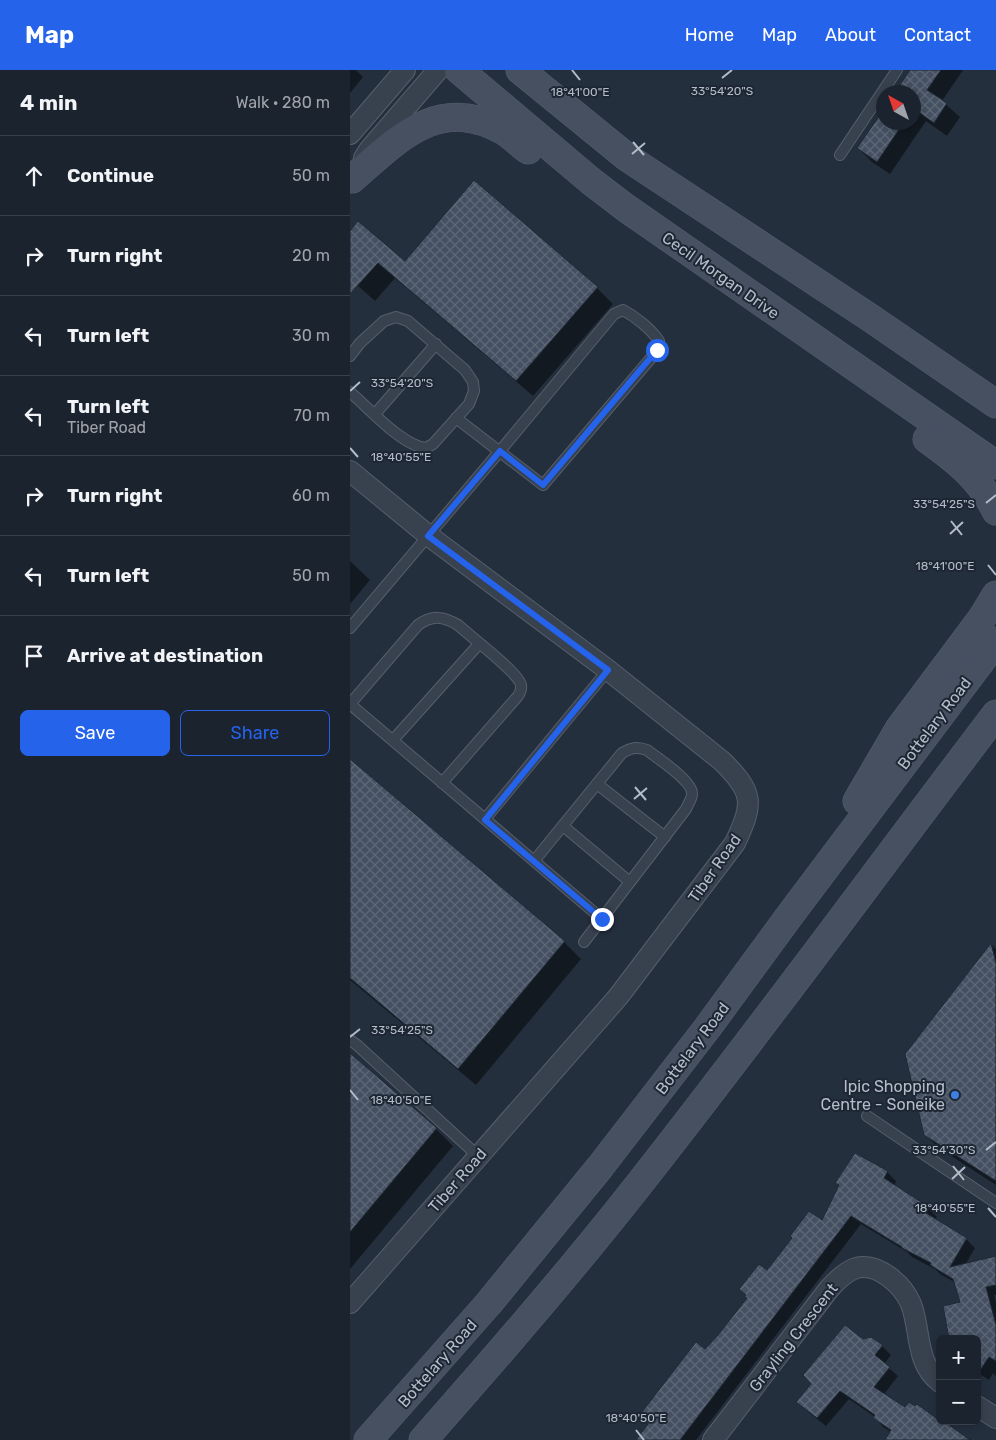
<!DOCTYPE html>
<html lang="en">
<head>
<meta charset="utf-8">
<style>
	:root { --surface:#1b232e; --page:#242b36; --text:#f1f3f6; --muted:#a0a4aa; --line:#39404a; --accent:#2563eb }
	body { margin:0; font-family:Rubik,sans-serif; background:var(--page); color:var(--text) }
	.controls { position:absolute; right:15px; bottom:15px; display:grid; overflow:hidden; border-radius:8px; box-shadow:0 2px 8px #0003 }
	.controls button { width:45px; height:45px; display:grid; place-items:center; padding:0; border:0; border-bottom:1px solid var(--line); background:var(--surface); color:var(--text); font:25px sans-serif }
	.compass { position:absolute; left:526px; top:15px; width:45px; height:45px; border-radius:50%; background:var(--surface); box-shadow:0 2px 8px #0003; rotate:320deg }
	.stop { position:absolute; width:15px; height:15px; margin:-11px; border:4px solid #2563eb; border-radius:50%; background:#fff }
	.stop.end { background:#2563eb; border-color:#fff; box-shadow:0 1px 5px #0008 }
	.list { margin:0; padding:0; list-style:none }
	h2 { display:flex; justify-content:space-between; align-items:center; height:65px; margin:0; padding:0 20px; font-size:21px }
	h2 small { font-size:16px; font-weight:400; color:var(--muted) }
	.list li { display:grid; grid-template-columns:32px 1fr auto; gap:15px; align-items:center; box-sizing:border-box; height:80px; padding:0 20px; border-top:1px solid var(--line) }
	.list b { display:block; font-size:19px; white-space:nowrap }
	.list p { margin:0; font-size:16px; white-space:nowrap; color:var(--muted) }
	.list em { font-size:16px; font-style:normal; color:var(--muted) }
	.actions { display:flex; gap:10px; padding:15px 20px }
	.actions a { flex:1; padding:11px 0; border:1px solid var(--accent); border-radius:8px; text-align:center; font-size:18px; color:var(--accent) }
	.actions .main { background:var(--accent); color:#fff }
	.icon { flex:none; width:28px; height:28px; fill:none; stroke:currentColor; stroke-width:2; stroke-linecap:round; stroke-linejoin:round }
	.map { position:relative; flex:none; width:646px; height:1370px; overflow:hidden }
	header { display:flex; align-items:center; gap:30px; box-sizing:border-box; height:70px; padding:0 25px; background:var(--accent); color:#fff }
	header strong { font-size:24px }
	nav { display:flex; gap:28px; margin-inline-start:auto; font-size:18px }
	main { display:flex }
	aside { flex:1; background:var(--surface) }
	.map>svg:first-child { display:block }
	.shadow { fill:#0007 }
	.building { fill:url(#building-cross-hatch); stroke:#1f2835 }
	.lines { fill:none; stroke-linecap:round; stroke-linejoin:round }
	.lane-casing { stroke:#565f6c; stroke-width:12 }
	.street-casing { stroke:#565f6c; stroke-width:22 }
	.secondary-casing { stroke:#565f6c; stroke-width:29 }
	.lane { stroke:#38414e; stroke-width:10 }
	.street { stroke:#38414e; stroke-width:20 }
	.secondary { stroke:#465061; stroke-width:28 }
	.route { stroke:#2563eb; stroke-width:6 }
	.ticks { fill:none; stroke:#b4bcc9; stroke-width:2 }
	.shop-dot { fill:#3f7fe0; stroke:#1d2633; stroke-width:2 }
	.labels { text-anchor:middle; stroke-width:4; stroke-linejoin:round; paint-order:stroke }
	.street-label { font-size:16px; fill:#b4bcc9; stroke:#1d2633 }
	.poi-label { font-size:16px; fill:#b4bcc9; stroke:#1d2633; text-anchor:end }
	.ticks-label { font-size:12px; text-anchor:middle; fill:#b4bcc9; stroke:#1d2633; stroke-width:4; stroke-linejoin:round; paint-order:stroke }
</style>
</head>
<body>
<header>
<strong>Map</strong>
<nav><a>Home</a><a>Map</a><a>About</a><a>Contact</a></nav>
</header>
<main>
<aside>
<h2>4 min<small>Walk · 280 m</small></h2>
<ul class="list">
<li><svg class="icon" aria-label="ahead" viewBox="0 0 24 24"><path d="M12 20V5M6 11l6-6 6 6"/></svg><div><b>Continue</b></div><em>50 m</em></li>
<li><svg class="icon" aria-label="right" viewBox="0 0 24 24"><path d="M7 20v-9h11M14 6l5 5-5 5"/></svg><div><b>Turn right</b></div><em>20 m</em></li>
<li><svg class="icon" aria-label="left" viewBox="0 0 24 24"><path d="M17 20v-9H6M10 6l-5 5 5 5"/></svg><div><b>Turn left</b></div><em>30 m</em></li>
<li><svg class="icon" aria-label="left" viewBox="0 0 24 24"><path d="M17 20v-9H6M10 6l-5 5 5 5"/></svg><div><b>Turn left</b><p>Tiber Road</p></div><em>70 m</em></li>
<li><svg class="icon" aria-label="right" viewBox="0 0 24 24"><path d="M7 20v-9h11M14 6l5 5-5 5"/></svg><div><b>Turn right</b></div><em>60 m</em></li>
<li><svg class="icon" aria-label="left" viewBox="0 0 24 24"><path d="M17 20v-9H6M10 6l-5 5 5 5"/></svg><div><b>Turn left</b></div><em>50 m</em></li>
<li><svg class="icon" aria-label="arrive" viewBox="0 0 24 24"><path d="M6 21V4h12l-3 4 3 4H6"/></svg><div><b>Arrive at destination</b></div></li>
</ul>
<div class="actions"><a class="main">Save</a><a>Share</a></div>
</aside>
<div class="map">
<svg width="646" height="1370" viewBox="0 0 646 1370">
	<defs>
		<pattern id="building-cross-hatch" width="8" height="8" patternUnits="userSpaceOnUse" patternTransform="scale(1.25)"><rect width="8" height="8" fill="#455162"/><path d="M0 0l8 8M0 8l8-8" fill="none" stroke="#5d6877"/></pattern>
	</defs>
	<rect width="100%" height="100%" fill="#242f3e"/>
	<!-- shadow -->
	<g class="shadow">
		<path d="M0 0H6L13 7 0 23Z"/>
		<path d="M562 0H613L592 31 610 47 597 66 576 51 540 104 522 92 508 78 534 52H564V22H546Z"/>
		<path d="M0 162 55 192 247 218 263 234 183 326 45 208 25 231 0 209Z"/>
		<path d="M0 491 20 510 0 534Z"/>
		<path d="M0 691 214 872 231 889 126 1015 0 910Z"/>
		<path d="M642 875 646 879V1115L589 1078 575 1065 556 984Z"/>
		<path d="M0 985 86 1059 103 1076 0 1199Z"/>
		<path d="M537 1102 546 1111 544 1116 578 1138 587 1147 585 1150 616 1169 625 1178 615 1195 646 1187V1225H644L646 1232V1306L643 1303 639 1310 627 1302V1269L612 1233 606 1213 590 1204 585 1199 562 1187 557 1182 511 1154 346 1370H288L299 1356 290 1347 356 1281 417 1202 472 1152Z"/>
		<path d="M513 1271 532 1276 541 1285 534 1294 548 1306 534 1324 555 1338 622 1370H536L541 1362 533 1357 525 1347 499 1329 476 1356 457 1341 448 1332Z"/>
	</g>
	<!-- building -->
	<g class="building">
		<path d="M560 0H591L577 20 597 33 584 53 564 39V22H545Z"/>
		<path d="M534 39V52H554L527 92 507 78Z"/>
		<path d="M124 110 248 217 166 311 28 193 0 224V161L8 151 55 191Z"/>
		<path d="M0 689 215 871 108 999 0 908Z"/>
		<path d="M641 873 646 893V1111L574 1065 555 984Z"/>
		<path d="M0 983 87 1058 0 1162Z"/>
		<path d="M505 1083 538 1101 534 1108 579 1137 576 1143 617 1168 600 1197 646 1186V1215L636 1217 646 1255V1291L639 1287 627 1305V1269H599L593 1236 610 1232 603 1209 580 1195 581 1193 552 1178V1177L501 1146 330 1370H286L298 1354 288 1347 346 1272 355 1279 368 1265 397 1228 394 1226 396 1225 389 1219 409 1194 417 1200 442 1168 440 1166 459 1141 472 1150 489 1115 485 1113Z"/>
		<path d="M495 1255 513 1269 521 1267 533 1275 525 1285 540 1297 524 1317 555 1337 559 1332 565 1336 567 1334 589 1350 590 1348V1351H594L620 1370H535L541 1360 523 1348 525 1345 490 1321 467 1348 446 1332 461 1314 453 1305Z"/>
	</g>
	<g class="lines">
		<!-- lane casing -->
		<g class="lane-casing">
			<g id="lane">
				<path d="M490 85 547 0"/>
				<path d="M0 286 10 273 34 251 46 247 58 251 115 300 123 312 124 321 119 334 83 374 76 378C52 376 19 338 0 322"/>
				<path d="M25 344 86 274"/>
				<path d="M0 558 150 381 264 244 273 240C286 247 301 259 309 271L307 281 193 415 106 348"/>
				<path d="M0 634 68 555C82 545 93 546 108 555 120 566 168 602 171 615 172 620 170 623 168 626L92 713"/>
				<path d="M0 634 252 849"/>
				<path d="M43 670 129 574"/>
				<path d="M247 714 315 767"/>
				<path d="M135 749 258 600"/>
				<path d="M213 756 280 812"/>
				<path d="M184 791 272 683C281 678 287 676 297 680 307 688 343 711 342 724 342 729 338 734 336 739L234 872"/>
				<path d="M0 970 7 975 128 1086"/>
				<path d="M517 1046 646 1133"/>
			</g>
		</g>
		<!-- street casing -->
		<g class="street-casing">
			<g id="street">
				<path d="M0 64 55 0"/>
				<path d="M14 88 19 80 88 0"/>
				<path d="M0 401 79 466 258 600 372 691C404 723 404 733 385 773L268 927 0 1233"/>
				<path d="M627 1336 646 1348"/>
				<path d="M363 1370 479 1219C486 1211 495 1202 506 1198 528 1192 553 1215 561 1234 571 1260 565 1293 590 1312"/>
			</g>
		</g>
		<!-- secondary casing -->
		<g class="secondary-casing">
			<g id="secondary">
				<path d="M109 0 242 112 276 138 646 395"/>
				<path d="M170 0 278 88 519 247 646 334"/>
				<path d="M2 109C48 69 89 24 154 61 162 66 170 74 178 80"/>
				<path d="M577 369C606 390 630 408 646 441"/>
				<path d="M507 731 549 659 632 548 646 525"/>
				<path d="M18 1370 139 1233 250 1097 358 957 440 845 646 571"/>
				<path d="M73 1370C142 1292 210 1214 275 1132 402 972 522 807 646 644"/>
			</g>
		</g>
		<!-- lane -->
		<use href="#lane" class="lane"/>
		<!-- street -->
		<use href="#street" class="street"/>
		<!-- secondary -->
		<use href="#secondary" class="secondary"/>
	</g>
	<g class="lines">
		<!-- route -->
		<path class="route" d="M252 849 135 750 258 600 78 466 150 381 193 415 307 280"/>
	</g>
	<!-- ticks -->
	<path class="ticks" d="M222 0 230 10M372 8 382 0M283 72 294 85M282 84 295 73M0 321 10 312M0 378 8 387M636 433 646 425M601 451 612 465M600 464 613 452M638 495 646 505M285 717 296 730M284 729 297 718M0 967 10 959M0 1020 8 1030M636 1080 646 1072M603 1096 614 1110M602 1109 615 1097M638 1138 646 1147M286 1360 294 1370"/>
	<!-- markers -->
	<circle class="shop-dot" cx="605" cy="1025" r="5"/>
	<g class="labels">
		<!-- street labels -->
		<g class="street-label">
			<text transform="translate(371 205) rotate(35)" y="6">Cecil Morgan Drive</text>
			<text transform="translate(584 653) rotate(-53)" y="6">Bottelary Road</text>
			<text transform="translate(364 798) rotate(-55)" y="6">Tiber Road</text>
			<text transform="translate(342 978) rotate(-53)" y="6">Bottelary Road</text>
			<text transform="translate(107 1110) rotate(-49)" y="6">Tiber Road</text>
			<text transform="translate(443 1267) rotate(-52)" y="6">Grayling Crescent</text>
			<text transform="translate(87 1293) rotate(-49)" y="6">Bottelary Road</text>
		</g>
		<!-- poi labels -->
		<g class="poi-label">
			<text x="595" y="1022">Ipic Shopping<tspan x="595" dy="18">Centre - Soneike</tspan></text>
		</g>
	</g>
	<g class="ticks-label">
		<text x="372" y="25">33°54'20"S</text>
		<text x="230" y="26">18°41'00"E</text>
		<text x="52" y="317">33°54'20"S</text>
		<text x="51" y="391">18°40'55"E</text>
		<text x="594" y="438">33°54'25"S</text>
		<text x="595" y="500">18°41'00"E</text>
		<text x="52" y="964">33°54'25"S</text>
		<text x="51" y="1034">18°40'50"E</text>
		<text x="594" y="1084">33°54'30"S</text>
		<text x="595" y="1142">18°40'55"E</text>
		<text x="286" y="1352">18°40'50"E</text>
	</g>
</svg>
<div class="controls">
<button>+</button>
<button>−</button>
</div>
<svg class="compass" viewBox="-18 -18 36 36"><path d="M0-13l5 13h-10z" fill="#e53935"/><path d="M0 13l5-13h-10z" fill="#a0a4aa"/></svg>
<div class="stop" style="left:307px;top:280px"></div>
<div class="stop end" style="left:252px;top:849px"></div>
</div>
</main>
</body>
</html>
